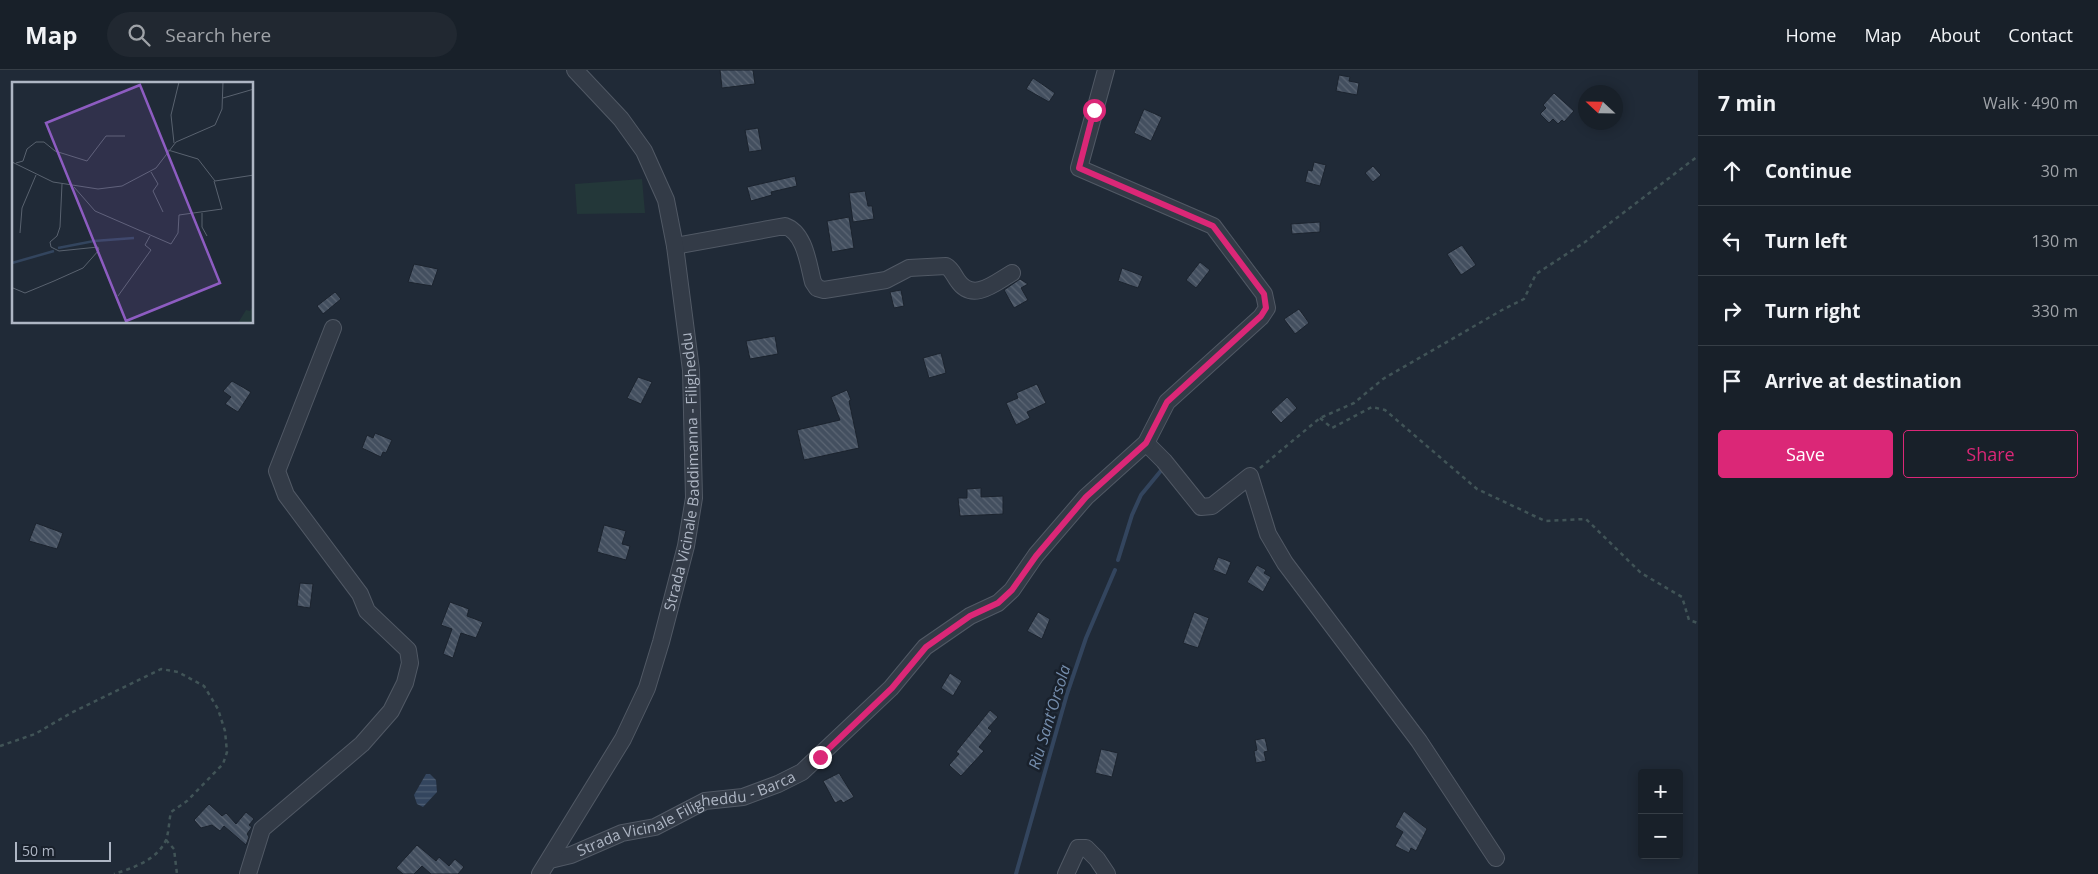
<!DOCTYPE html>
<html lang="en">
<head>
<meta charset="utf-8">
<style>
	:root { --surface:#182029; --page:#212831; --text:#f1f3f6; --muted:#9fa3a8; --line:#363e46; --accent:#db2777 }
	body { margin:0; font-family:"Open Sans",sans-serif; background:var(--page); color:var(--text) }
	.controls { position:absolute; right:15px; bottom:15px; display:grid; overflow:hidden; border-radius:5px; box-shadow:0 2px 12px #0003 }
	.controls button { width:45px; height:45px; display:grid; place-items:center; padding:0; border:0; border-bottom:1px solid var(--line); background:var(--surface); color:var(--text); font:25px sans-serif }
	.compass { position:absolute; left:1578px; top:15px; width:45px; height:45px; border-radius:50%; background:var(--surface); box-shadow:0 2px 12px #0003; rotate:292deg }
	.scale { position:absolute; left:15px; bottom:12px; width:96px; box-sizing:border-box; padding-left:5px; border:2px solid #aeb6c4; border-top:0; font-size:14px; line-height:18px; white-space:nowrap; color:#aeb6c4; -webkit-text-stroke:4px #19212c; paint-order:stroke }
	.stop { position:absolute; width:15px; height:15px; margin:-11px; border:4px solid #db2777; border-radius:50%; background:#fff }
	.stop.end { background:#db2777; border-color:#fff; box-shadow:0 1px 5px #0008 }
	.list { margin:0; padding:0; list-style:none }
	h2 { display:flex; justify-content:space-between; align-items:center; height:65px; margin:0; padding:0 20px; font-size:21px }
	h2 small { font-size:16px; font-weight:400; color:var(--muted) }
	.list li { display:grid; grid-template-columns:32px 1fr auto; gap:15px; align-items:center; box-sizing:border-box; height:70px; padding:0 20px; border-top:1px solid var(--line) }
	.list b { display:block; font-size:19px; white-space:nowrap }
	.list em { font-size:16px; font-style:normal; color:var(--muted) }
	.actions { display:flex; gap:10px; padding:15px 20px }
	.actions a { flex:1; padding:11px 0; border:1px solid var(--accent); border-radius:5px; text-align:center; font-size:18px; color:var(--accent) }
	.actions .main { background:var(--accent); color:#fff }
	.icon { flex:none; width:28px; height:28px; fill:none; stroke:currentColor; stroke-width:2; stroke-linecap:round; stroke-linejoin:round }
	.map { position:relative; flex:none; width:1698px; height:804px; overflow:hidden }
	header { display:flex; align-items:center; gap:30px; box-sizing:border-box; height:70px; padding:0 25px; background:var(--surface); border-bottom:1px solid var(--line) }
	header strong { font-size:24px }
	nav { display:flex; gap:28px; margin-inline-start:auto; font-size:18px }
	.search { width:350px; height:45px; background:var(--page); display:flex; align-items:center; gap:12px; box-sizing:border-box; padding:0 18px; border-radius:28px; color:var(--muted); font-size:19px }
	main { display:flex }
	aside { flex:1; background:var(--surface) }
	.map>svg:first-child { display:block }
	.garden { fill:#233739 }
	.water { fill:url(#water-rules) }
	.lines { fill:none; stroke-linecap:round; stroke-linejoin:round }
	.stream { stroke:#33455e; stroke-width:4 }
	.building { fill:url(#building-back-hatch); stroke:#1b232e }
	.minor-casing { stroke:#515965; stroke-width:18 }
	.path { stroke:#415457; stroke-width:2.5; stroke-dasharray:4 4; stroke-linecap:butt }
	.minor { stroke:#333b47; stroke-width:16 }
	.route { stroke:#db2777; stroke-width:6 }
	.labels { text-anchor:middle; stroke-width:5; stroke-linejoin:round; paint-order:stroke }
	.street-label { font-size:15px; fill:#aeb6c4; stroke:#19212c }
	.water-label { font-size:16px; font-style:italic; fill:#758dac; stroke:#19212c }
	.inset-river { fill:none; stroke:#33455e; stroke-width:2.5 }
	.inset-road { fill:none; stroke:#59626f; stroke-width:1 }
	.view { fill:#8d5cc1; fill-opacity:0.15; stroke:#8d5cc1; stroke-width:2.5 }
	.inset-edge { fill:none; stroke:#aeb6c4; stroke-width:2.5 }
</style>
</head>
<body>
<header>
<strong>Map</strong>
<div class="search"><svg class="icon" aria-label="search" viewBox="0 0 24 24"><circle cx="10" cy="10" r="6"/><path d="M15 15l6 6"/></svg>Search here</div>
<nav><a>Home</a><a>Map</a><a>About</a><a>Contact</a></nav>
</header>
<main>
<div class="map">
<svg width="1698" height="804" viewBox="0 0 1698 804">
	<defs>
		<pattern id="water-rules" width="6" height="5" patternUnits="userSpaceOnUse" patternTransform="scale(1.25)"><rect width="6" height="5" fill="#33455e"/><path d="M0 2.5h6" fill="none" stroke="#4e5e73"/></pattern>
		<pattern id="building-back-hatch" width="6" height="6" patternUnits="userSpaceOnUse" patternTransform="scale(1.25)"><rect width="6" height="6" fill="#434f5f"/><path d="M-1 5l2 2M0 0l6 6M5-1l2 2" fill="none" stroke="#5c6674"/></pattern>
	</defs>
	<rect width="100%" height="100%" fill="#202a37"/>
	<!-- garden -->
	<path class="garden" d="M642 109 645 143 577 144 575 114Z"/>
	<!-- water -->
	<path class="water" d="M426 704H430L436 710 437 722 423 737 417 734 414 725Z"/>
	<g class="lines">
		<!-- stream -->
		<g class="stream">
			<path d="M1118 490 1132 445 1141 425 1164 397"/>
			<path d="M1016 804 1067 624 1086 568 1115 500"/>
		</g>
	</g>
	<!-- building -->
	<g class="building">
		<path d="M720 0H753L755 14 722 18Z"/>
		<path d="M1339 5 1350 7 1349 11 1359 13 1357 25 1336 21Z"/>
		<path d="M1033 8 1055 23 1049 32 1026 19Z"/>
		<path d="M1554 23 1574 41 1564 52 1562 50 1558 54 1553 49 1549 53 1540 44 1546 38 1543 35Z"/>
		<path d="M1144 39 1162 47 1151 71 1134 63Z"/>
		<path d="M758 58 762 80 749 82 745 60Z"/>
		<path d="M1314 92 1326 95 1320 116 1305 112 1308 100 1312 101Z"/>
		<path d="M1373 96 1381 105 1373 112 1365 103Z"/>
		<path d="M795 106 797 116 771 122 772 125 751 131 747 117Z"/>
		<path d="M865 121 868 136H872L874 149 853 152 849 123Z"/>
		<path d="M849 147 854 178 832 182 827 151Z"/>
		<path d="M1320 152V162L1292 164 1291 154Z"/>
		<path d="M1462 175 1476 195 1461 205 1447 184Z"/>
		<path d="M1200 192 1210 200 1196 218 1186 210Z"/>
		<path d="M414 194 438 199 432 216 408 212Z"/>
		<path d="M1122 198 1143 206 1138 218 1118 211Z"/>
		<path d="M1020 209 1028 214 1021 218 1028 230 1014 238 1004 220Z"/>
		<path d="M901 220 904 236 894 238 890 222Z"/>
		<path d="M335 222 341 229 323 244 317 236Z"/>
		<path d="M1299 239 1309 253 1295 264 1284 249Z"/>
		<path d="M775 266 778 284 750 289 746 271Z"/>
		<path d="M941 283 946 303 929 308 923 288Z"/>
		<path d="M638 307 652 312 641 334 627 328Z"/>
		<path d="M232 311 251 322 238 342 225 334 231 327 223 321Z"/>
		<path d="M1037 314 1046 333 1027 342 1030 348 1016 355 1006 333 1018 328 1016 323Z"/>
		<path d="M847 320 851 330 849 331 859 378 804 390 797 360 840 350 831 327Z"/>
		<path d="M1287 327 1297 338 1281 353 1271 342Z"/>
		<path d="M375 363 392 370 386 383 383 382 381 387 362 378 367 365 373 368Z"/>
		<path d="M981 418V427L1003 426V444L960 446 958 428H967V419Z"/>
		<path d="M36 453 63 463 57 479 29 471Z"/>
		<path d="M604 455 626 461 622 474 630 476 626 490 597 482Z"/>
		<path d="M1218 487 1231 492 1226 505 1213 500Z"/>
		<path d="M1257 495 1266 500 1264 503 1271 507 1263 522 1247 512Z"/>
		<path d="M300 513 313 514 310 538 297 536Z"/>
		<path d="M450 532 469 539 467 546 483 552 476 568 461 563 453 588 443 584 452 559 441 555Z"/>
		<path d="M1038 542 1050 549 1042 569 1027 561Z"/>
		<path d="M1194 542 1209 548 1198 578 1183 573Z"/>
		<path d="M950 603 962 611 953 626 941 618Z"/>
		<path d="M990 640 998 647 988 658 992 661 979 677 984 681 961 706 949 695 959 684 956 682Z"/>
		<path d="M1265 668 1268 681 1264 682 1266 691 1256 693 1254 681 1257 680 1255 670Z"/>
		<path d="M1101 679 1118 683 1112 707 1095 703Z"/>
		<path d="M839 703 854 727 843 733 841 730 835 733 823 711Z"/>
		<path d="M209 734 222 746 226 743 236 754 246 742 254 749 249 755 252 757 247 764 249 767 246 775 224 756 220 761 212 755 201 758 194 750Z"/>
		<path d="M1404 741 1427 759 1416 781 1411 778 1409 783 1395 776 1403 762 1395 757Z"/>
		<path d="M417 775 436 791 439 787 449 796 455 789 464 797 458 804H431L422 796 414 804H403L396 798Z"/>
	</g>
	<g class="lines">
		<!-- minor casing -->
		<g class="minor-casing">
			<g id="minor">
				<path d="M675 176 785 156C805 163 808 193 813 212L817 218 824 220 886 210 909 198 946 196C952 199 954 206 958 211 973 233 996 212 1012 203"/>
				<path d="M1146 373 1164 391 1201 437 1212 436 1250 406 1268 464 1285 493 1419 671 1496 788"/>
				<path id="s1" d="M550 790 571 785 622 763 655 757 705 731 743 727 778 714 802 702 891 618 925 577 970 546 998 533 1012 520 1036 485 1086 427 1146 373 1167 332 1261 247 1267 238 1264 224 1213 156 1079 98 1106 0"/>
				<path d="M248 804 262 759 362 674 391 641 405 613 410 593 408 580 367 541 360 524 286 425 277 401 333 258"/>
				<path id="s2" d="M540 804 623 669 647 618 661 572 686 476 694 428 691 300 675 176 666 130 644 81 621 49 575 0"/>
				<path d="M1066 804 1078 778H1086L1097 789 1107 804"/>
			</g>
		</g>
		<!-- path -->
		<g class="path">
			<path d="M1320 348 1332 358 1372 337 1385 340 1477 419 1545 451 1586 449 1641 503 1682 527 1689 550 1698 553"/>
			<path d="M1260 398 1320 348 1354 333 1383 309 1502 240 1524 229 1536 204 1585 172 1698 86"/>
			<path d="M0 676 35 664 71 643 161 599 178 602 204 616 218 639 225 661 227 682 223 694 187 731 171 742C169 750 169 762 166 770 157 790 133 798 114 804"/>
			<path d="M166 770 174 779 177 804"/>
		</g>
		<!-- minor -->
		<use href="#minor" class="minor"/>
	</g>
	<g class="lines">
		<!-- route -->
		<path class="route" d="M820 687 892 618 926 577 970 546 998 533 1012 520 1036 486 1086 427 1146 373 1167 332 1261 246 1266 238 1264 224 1213 156 1079 98 1094 40"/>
	</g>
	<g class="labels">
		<!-- street labels -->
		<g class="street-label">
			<text dy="5" stroke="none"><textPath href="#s2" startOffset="436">Strada Vicinale Baddimanna - Filigheddu</textPath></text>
			<text dy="5" stroke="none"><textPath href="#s1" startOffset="145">Strada Vicinale Filigheddu - Barca</textPath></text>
		</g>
		<!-- water labels -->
		<g class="water-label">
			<text transform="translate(1049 647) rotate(-73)" y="6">Riu Sant'Orsola</text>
		</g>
	</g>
	<!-- overview -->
	<g transform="translate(12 12)">
		<rect width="241" height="241" fill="#202a37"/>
		<path d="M241 224V241H226L234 228 238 229Z" fill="#233739"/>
		<path class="inset-river" d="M46 166 82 159 122 156M0 181 42 169"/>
		<path class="inset-road" d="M211 16 242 7M162 61 159 33 167 0M156 68 186 77 203 99 242 93M0 80 41 100 86 107 110 104 144 86 164 60 203 43 210 27 211 0M4 81 11 79 15 67 24 60H32L43 69 75 79 94 54H113M139 90 146 102 141 109 151 130M62 105 83 129 159 162 166 151 167 133 210 127 202 99M190 131V145L195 154M8 151 10 126 24 93M1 206 13 211 42 199 71 186 87 168 86 165 47 169 39 165 38 160 45 154 48 145 50 102M106 214 139 168 133 163 138 154"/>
		<path class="view" d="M128 3 208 201 114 239 34 41Z"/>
		<rect width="241" height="241" class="inset-edge"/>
	</g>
</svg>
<div class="controls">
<button>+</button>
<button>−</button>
</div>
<svg class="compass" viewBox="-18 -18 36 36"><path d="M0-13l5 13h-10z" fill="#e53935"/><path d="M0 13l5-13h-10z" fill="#9fa3a8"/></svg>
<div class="scale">50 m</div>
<div class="stop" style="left:1094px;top:40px"></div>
<div class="stop end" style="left:820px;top:687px"></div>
</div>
<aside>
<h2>7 min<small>Walk · 490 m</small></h2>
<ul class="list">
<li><svg class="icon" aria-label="ahead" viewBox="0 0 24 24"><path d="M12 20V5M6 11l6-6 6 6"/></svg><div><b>Continue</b></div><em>30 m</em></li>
<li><svg class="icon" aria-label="left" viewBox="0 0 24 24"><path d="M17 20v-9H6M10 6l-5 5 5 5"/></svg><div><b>Turn left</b></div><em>130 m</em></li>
<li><svg class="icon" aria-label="right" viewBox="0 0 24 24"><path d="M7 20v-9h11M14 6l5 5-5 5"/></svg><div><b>Turn right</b></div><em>330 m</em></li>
<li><svg class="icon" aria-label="arrive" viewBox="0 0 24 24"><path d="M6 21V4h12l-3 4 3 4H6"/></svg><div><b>Arrive at destination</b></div></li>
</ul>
<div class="actions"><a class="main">Save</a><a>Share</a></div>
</aside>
</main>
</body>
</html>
